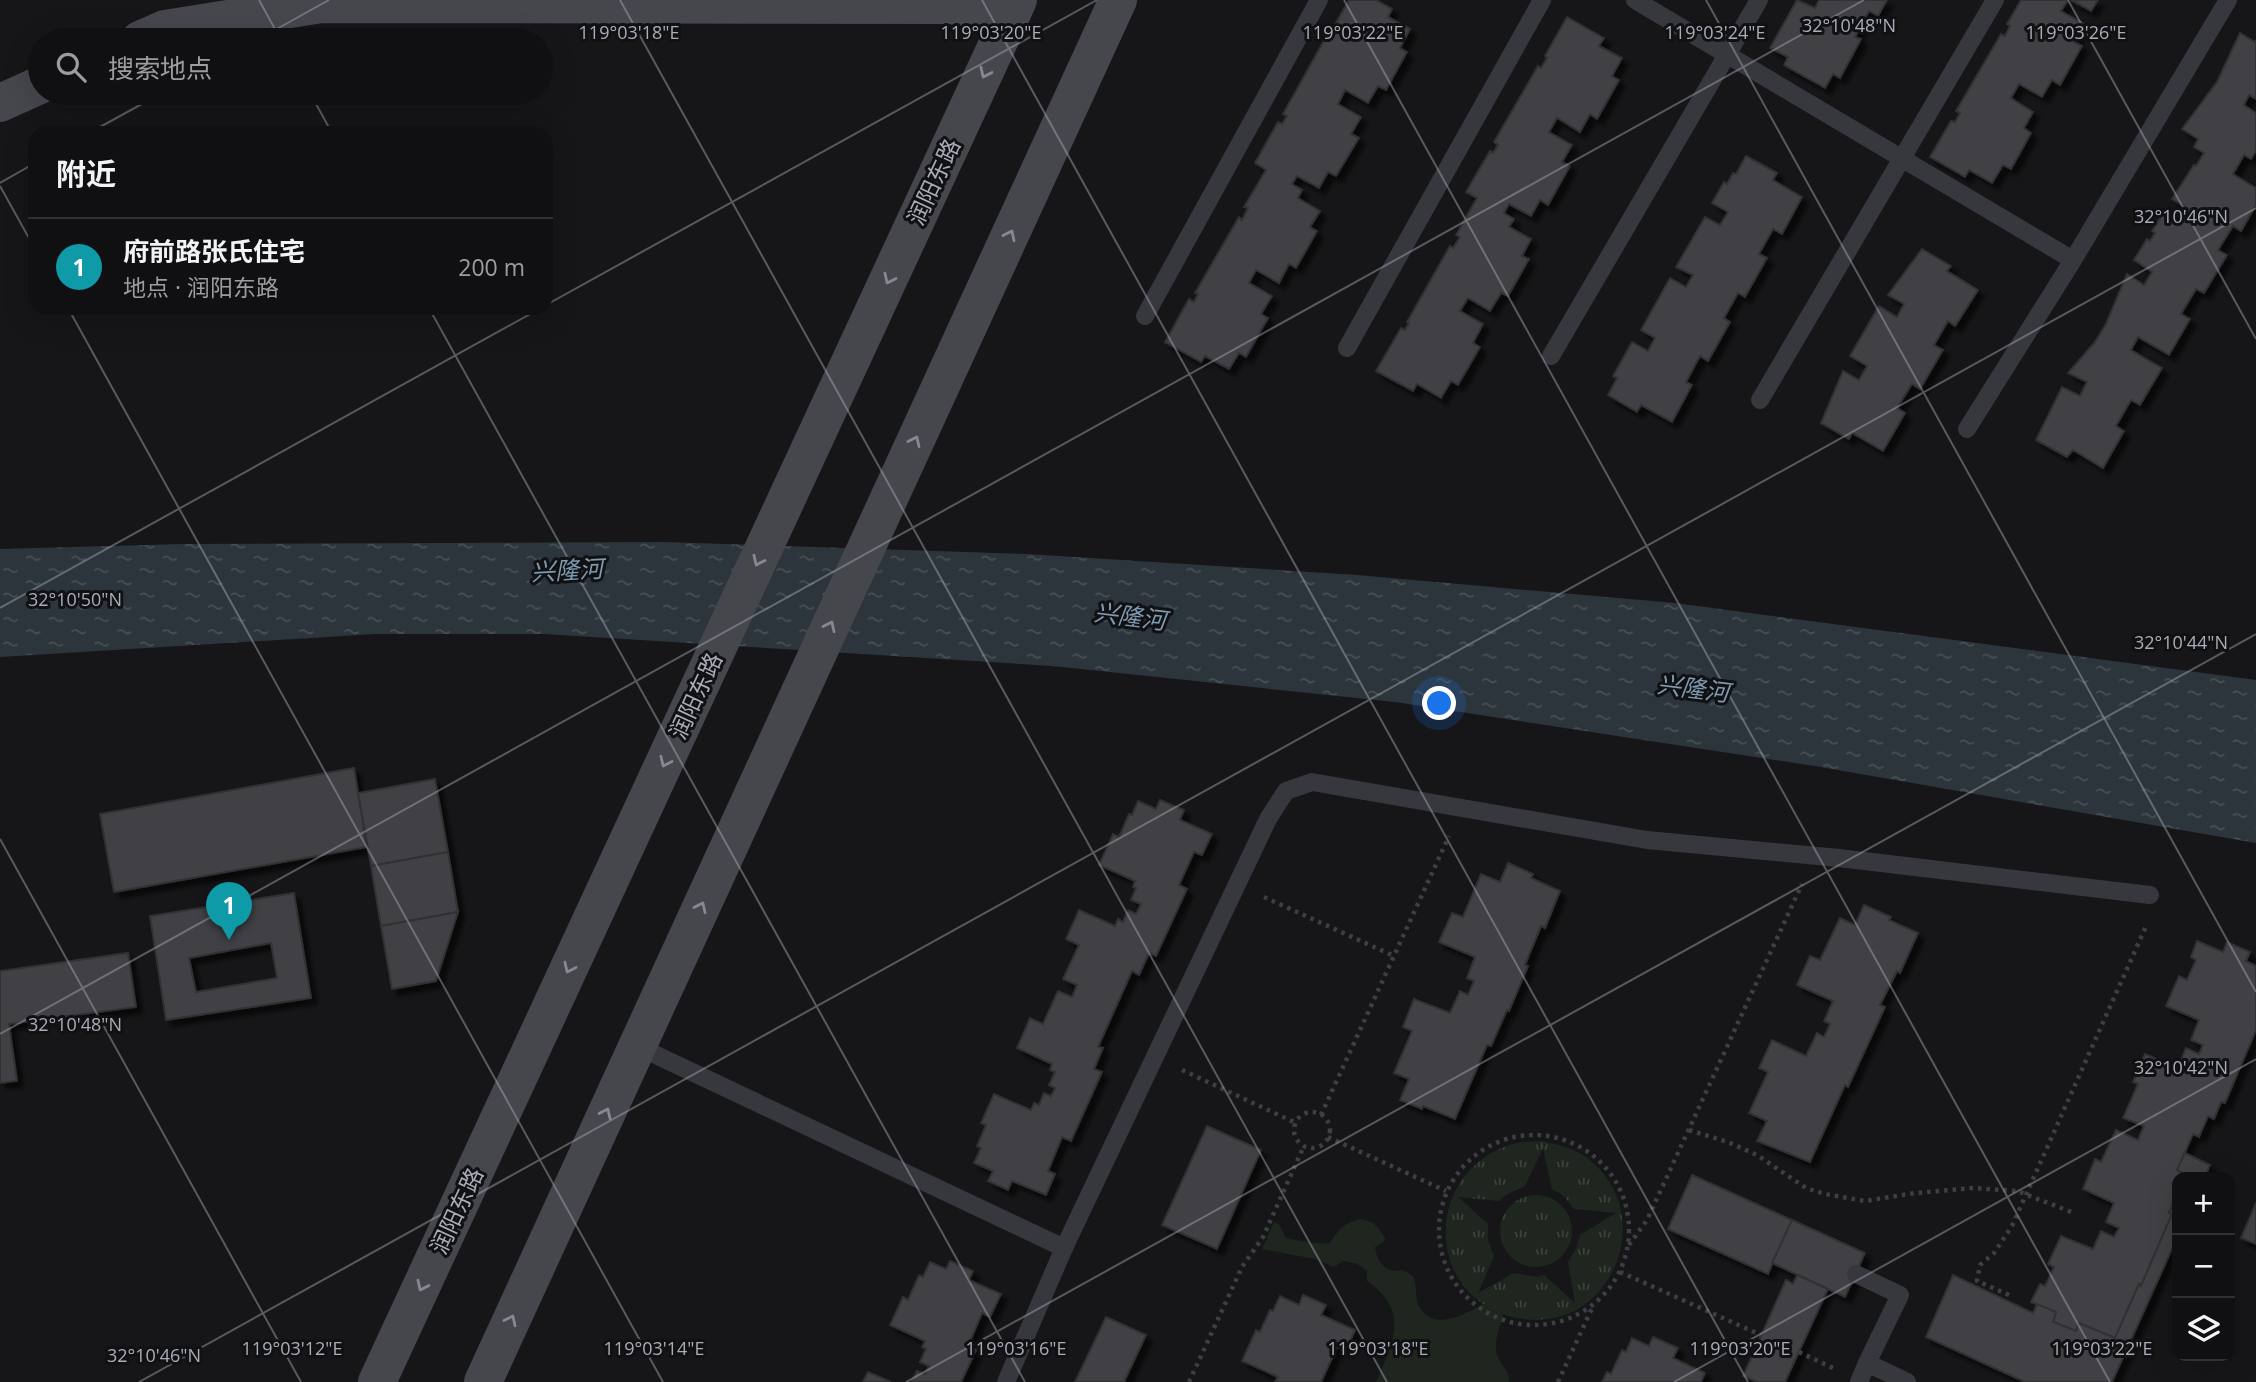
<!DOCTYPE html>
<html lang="zh">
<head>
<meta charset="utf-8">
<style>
	:root { --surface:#101012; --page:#1e1e20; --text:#f1f3f6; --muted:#9c9d9f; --line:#303032; --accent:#ea580c }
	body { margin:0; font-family:"Open Sans","Noto Sans SC",sans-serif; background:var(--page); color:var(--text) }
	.controls { position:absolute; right:21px; bottom:21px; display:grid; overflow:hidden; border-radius:14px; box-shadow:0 7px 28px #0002 }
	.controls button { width:63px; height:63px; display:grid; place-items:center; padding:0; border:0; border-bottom:2px solid var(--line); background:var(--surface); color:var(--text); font:35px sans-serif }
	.you { position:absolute; left:1440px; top:704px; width:24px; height:24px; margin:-18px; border:5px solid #fff; border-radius:50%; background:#1a73e8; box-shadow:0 0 0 10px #1a73e833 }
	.badge { display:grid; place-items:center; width:46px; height:46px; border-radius:50%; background:var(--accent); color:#fff; font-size:23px; font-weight:700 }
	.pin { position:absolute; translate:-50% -58px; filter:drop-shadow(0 2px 4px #0008) }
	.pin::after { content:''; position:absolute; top:37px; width:24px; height:21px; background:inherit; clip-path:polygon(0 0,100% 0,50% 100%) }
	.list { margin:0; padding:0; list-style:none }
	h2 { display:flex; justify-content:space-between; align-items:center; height:91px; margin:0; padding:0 28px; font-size:30px }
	h2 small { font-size:23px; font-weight:400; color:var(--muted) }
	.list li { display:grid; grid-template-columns:46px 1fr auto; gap:21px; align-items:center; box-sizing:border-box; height:98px; padding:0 28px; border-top:2px solid var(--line) }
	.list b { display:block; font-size:26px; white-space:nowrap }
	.list p { margin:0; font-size:23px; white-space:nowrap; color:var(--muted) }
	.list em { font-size:23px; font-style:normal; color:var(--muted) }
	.icon { flex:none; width:38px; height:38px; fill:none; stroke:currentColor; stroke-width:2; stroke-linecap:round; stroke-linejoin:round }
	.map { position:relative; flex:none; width:2256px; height:1382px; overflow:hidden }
	.search { position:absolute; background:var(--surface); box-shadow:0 7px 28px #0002; left:28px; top:28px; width:525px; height:77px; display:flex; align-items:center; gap:18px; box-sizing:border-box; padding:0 24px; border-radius:38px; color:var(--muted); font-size:26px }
	.panel { position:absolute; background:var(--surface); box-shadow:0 7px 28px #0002; left:28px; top:126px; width:525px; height:189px; border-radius:21px }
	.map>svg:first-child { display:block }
	.grass { fill:url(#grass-tufts); fill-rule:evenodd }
	.park { fill:#1e261f }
	.water { fill:url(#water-ripples) }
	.building { fill:#404145; stroke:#303034; stroke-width:2; fill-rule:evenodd; filter:url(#shadow) }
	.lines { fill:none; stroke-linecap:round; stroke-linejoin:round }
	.path { stroke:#3d3f44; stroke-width:4.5; stroke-dasharray:3.5 5; stroke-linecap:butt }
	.lane { stroke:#37383d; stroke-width:18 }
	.secondary { stroke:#45474d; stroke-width:38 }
	.oneway { stroke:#858993 }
	.ticks { fill:none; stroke:#a8adb8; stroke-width:2; stroke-opacity:0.45 }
	.labels { text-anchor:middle; stroke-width:6; stroke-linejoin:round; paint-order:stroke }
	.street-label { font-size:23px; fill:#a8adb8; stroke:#111113 }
	.water-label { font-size:24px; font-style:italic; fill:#7f9bb3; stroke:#111113 }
	.ticks-label { font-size:18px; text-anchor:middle; fill:#a8adb8; stroke:#111113; stroke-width:6; stroke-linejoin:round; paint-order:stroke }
</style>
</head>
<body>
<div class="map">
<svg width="2256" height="1382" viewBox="0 0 2256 1382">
	<defs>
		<pattern id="grass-tufts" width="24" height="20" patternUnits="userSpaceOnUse" patternTransform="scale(1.75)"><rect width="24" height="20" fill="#1e261f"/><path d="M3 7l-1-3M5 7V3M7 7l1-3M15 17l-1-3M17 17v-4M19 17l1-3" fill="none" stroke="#3c433d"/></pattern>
		<pattern id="water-ripples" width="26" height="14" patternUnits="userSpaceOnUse" patternTransform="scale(1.75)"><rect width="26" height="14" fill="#2c353c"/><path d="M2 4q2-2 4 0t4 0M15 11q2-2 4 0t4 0" fill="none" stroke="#485056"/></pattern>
		<filter id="shadow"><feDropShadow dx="6" dy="6" stdDeviation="2" flood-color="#0009"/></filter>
	</defs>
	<rect width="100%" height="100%" fill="#161618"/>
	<!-- grass -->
	<g class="grass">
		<path d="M1542 1141C1558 1145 1574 1148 1587 1158 1659 1211 1614 1331 1524 1319 1424 1306 1418 1170 1516 1143 1524 1141 1534 1142 1542 1141ZM1543 1148 1552 1189 1564 1196 1574 1209 1616 1213 1580 1235 1576 1249 1568 1262 1575 1303 1544 1275 1537 1277 1514 1273 1478 1293 1494 1256 1488 1240V1224L1458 1197 1499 1201 1506 1195 1525 1186Z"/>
		<circle cx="1536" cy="1231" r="36"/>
	</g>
	<!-- park -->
	<path class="park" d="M1361 1219C1374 1221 1380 1228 1386 1240L1375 1247C1377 1263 1387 1274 1403 1270L1413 1276C1417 1285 1415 1295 1418 1304 1430 1333 1465 1315 1483 1304L1503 1314C1500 1327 1493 1342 1497 1355 1501 1366 1510 1370 1509 1382H1376C1394 1341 1410 1311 1367 1281V1271L1357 1264 1343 1261 1334 1267 1315 1259 1262 1249 1274 1222 1279 1224 1286 1238C1295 1240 1323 1245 1330 1243 1339 1229 1344 1223 1361 1219Z"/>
	<!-- water -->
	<path class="water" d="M662 542 1027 554 1357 575 1675 603 2256 680V843L1815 766 1395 702 1052 666 544 634H375L0 657V549L184 544Z"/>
	<!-- building -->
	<g class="building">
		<path d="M1349 0H1376L1392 9 1388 17 1410 29 1400 48 1407 52 1386 90 1378 86 1368 103 1345 90 1338 104 1361 117 1351 134 1359 138 1336 176 1328 172 1319 188 1297 176 1292 184 1302 190 1298 198 1320 211 1310 227 1317 231 1296 268 1289 264 1279 283 1256 270 1249 283 1272 296 1261 314 1268 318 1246 357 1239 353 1229 369 1205 356 1201 362 1165 342 1189 299 1194 302 1198 294 1195 293 1239 217 1242 220 1248 208 1244 207 1266 170 1255 163 1278 122 1282 124 1287 116 1283 114 1326 37 1330 40 1336 30 1333 28Z"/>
		<path d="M1797 0 1815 8 1819 0H1887L1878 16 1869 11 1855 37 1861 39 1840 78 1833 74 1825 88 1784 65 1788 57 1770 48Z"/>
		<path d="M2021 0H2068L2061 11 2084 24 2074 42 2082 46 2060 85 2052 80 2042 97 2019 84 2011 98 2033 112 2024 128 2031 133 2011 169 2003 165 1992 183 1969 170 1965 177 1930 157 1951 121 1955 122 1960 113 1956 111 2001 34 2005 36 2010 26 2007 24Z"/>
		<path d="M2071 0H2098L2091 11Z"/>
		<path d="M1567 17 1604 38 1599 46 1622 58 1612 76 1619 80 1597 119 1590 114 1580 132 1557 118 1549 132 1572 145 1562 162 1570 166 1548 205 1540 200 1531 216 1509 204 1504 213 1514 219 1509 227 1531 239 1522 256 1529 259 1508 296 1501 293 1490 311 1468 298 1460 311 1483 324 1473 343 1480 347 1458 385 1451 381 1441 398 1417 384 1413 391 1376 371 1401 328 1405 330 1409 323 1407 322 1450 246 1453 248 1460 237 1456 235 1477 198 1466 192 1490 151 1493 153 1498 145 1494 142 1538 66 1541 68 1547 58 1545 56Z"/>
		<path d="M2240 33 2255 42 2256 40V99L2249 95 2244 105 2256 113V151L2251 159 2244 155 2233 174 2256 188V205L2241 231 2233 226 2218 250 2227 255 2204 293 2196 289 2181 314 2190 319 2169 355 2138 337 2131 350 2162 368 2140 405 2131 400 2116 426 2124 431 2103 468 2073 450 2067 457 2036 440 2062 387 2080 396 2087 382 2068 373 2095 342 2106 324 2127 274 2144 285 2152 272 2134 260 2147 239 2150 241 2155 233 2152 231 2164 212 2181 222 2189 209 2172 199 2194 165 2196 166 2204 153 2194 147 2198 139 2182 129 2217 82Z"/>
		<path d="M1746 156 1777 173 1773 180 1802 197 1782 234 1773 229 1759 254 1767 258 1745 297 1738 293 1724 318 1730 322 1708 361 1700 356 1686 382 1692 385 1672 422 1641 405 1637 412 1608 395 1617 378 1613 376 1632 342 1648 351 1655 338 1641 330 1670 278 1686 287 1693 275 1676 267 1705 217 1720 225 1728 212 1712 203 1724 182 1727 184 1733 173 1736 174Z"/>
		<path d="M1922 249 1951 266 1947 271 1978 290 1955 326 1948 321 1934 345 1943 350 1920 389 1912 384 1897 408 1905 413 1883 451 1852 433 1849 439 1821 423 1843 371 1859 380 1867 366 1850 356 1879 306 1897 317 1904 304 1888 295Z"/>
		<path d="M354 768 367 847 114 892 100 814Z"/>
		<path d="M435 779 448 852 371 866 358 793Z"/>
		<path d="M1160 800 1184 810 1180 820 1212 834 1202 855 1194 852 1179 885 1187 889 1156 956 1149 953 1139 975 1132 971 1098 1047 1103 1048 1094 1069 1102 1072 1071 1141 1062 1137 1048 1171 1055 1174 1046 1195 1012 1181 1008 1190 988 1181 993 1171 974 1163 981 1148 977 1146 986 1125 981 1123 994 1094 1031 1110 1034 1103 1039 1105 1044 1093 1051 1096 1055 1088 1049 1085 1055 1072 1050 1070 1052 1064 1017 1048 1030 1018 1043 1024 1058 991 1072 997 1077 985 1063 979 1079 945 1066 939 1079 910 1115 926 1118 919 1123 922 1128 910 1136 914 1141 904 1131 900 1136 888 1133 887 1135 881 1099 865 1113 834 1119 837 1129 814 1132 815 1138 801 1156 809Z"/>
		<path d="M448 852 458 912 381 926 371 866Z"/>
		<path d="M1508 863 1533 874 1531 878 1560 891 1545 928 1541 926 1525 965 1528 966 1509 1011 1507 1010 1491 1046 1487 1045 1455 1119 1423 1106 1422 1109 1400 1100 1409 1079 1394 1073 1412 1031 1403 1027 1414 999 1450 1013 1460 991 1468 995 1474 981 1467 978 1475 957 1439 942 1452 913 1463 917 1481 874 1500 882Z"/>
		<path d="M294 893 311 998 166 1020 150 916ZM271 943 277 978 196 992 189 958Z"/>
		<path d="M1864 905 1891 917 1889 920 1918 933 1900 973 1897 971 1880 1005 1885 1007 1848 1087 1845 1085 1810 1162 1757 1141 1767 1121 1749 1113 1768 1072 1759 1068 1772 1040 1806 1056 1817 1033 1824 1037 1830 1024 1824 1021 1833 1001 1797 985 1810 956 1820 960 1840 918 1855 925Z"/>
		<path d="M458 912 436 981 392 989 381 926Z"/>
		<path d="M2197 941 2223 952 2227 942 2250 952 2246 961 2256 966V1030L2225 1103 2221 1102 2214 1119 2208 1116 2199 1137 2193 1134 2177 1170 2183 1173 2181 1177H2177V1187L2174 1194 2177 1195 2169 1213 2172 1214 2141 1286 2139 1284 2115 1338 2079 1323 2076 1331 2053 1322 2056 1312 2031 1302 2040 1284 2045 1286 2054 1267 2048 1264 2061 1236 2093 1249 2101 1231 2114 1237 2119 1228 2106 1222 2114 1203 2083 1189 2095 1159 2101 1162 2116 1130 2138 1140 2144 1126 2123 1118 2138 1084 2133 1082 2145 1054 2178 1068 2186 1048 2199 1054 2203 1045 2191 1040 2199 1020 2166 1006 2179 976 2187 980 2196 960 2191 957Z"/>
		<path d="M128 953 136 1007 9 1024 17 1081 0 1083V971Z"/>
		<path d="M1207 1126 1261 1150 1217 1249 1162 1225Z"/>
		<path d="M2185 1153 2210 1165 2205 1177H2181L2183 1173 2177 1170Z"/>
		<path d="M1692 1175 1792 1220 1768 1274 1668 1229Z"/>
		<path d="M2177 1187V1238L2112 1382H2025L1926 1337 1953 1275 2033 1313 2037 1304 2056 1312 2053 1322 2076 1331 2079 1323 2115 1338 2139 1284 2141 1286 2172 1214 2169 1213 2177 1195 2174 1194Z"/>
		<path d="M2256 1203V1244L2241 1238Z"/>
		<path d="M1792 1220 1865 1253 1845 1297 1772 1263Z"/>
		<path d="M950 1261 973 1271 969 1280 1001 1294 990 1317 982 1313 968 1346 976 1350 961 1382H911L917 1371 925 1374 929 1366 920 1362 926 1349 922 1347 925 1341 890 1325 903 1297 908 1300 919 1275 923 1277 930 1262 946 1269Z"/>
		<path d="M1797 1275 1828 1289 1785 1382H1757L1743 1376 1786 1280 1793 1284Z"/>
		<path d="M1303 1295 1326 1305 1321 1315 1355 1330 1346 1351 1337 1347 1321 1382H1275L1278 1377 1242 1361 1256 1330 1260 1332 1270 1310 1273 1311 1280 1296 1299 1305Z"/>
		<path d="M1106 1317 1146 1335 1124 1382H1075Z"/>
		<path d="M1653 1337 1678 1348 1673 1358 1705 1373 1701 1382H1602L1607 1372 1611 1374 1622 1350 1626 1352 1632 1338 1649 1346Z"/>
		<path d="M868 1372 891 1382H863Z"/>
	</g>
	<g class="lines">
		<!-- path -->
		<g class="path">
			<path d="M1264 897 1394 956"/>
			<path d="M1182 1070 1296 1123"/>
			<circle cx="1312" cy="1130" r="18"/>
			<path d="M1321 1115 1449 836"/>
			<path d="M1689 1130 1728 1142 1757 1155 1806 1188 1825 1194 1865 1201 1915 1193 1973 1188 2017 1191 2074 1213"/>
			<circle cx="1534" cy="1230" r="95"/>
			<path d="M1328 1137 1446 1191"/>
			<path d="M1629 1245 1647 1220 1802 884"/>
			<path d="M1620 1272 1761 1335"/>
			<path d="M2009 1295 1977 1281 1980 1265 1994 1253 2012 1226 2147 924"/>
			<path d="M1799 1352 1833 1368"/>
			<path d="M1189 1382 1242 1267 1263 1237 1304 1146"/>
			<path d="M1558 1382 1593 1306"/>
		</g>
		<!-- lane -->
		<g class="lane">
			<path d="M1635 0 2073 260"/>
			<path d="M1145 316 1319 0"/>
			<path d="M1347 348 1542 0"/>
			<path d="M1551 356 1759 0"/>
			<path d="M1760 400 1995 0"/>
			<path d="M1967 429 2073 260 2228 0"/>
			<path d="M637 1046 1064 1248 1268 819 1286 791 1312 782 1647 840 1839 858 2150 895"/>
			<path d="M1856 1274 1900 1295 1867 1363 1907 1382"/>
			<path d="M1006 1382 1064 1248"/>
			<path d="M1859 1382 1867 1363"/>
		</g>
		<!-- secondary -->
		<g class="secondary">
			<path d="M140 40 165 29 322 4 949 5 1013 11"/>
			<path d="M0 103 40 85"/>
			<path d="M377 1382 1018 0"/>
			<path d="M483 1382 1118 0"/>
		</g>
	</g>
	<!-- one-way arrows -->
	<defs><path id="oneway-chevron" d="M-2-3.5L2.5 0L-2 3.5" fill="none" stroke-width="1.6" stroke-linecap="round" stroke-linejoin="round" transform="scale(1.75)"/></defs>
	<g class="oneway">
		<use href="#oneway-chevron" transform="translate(985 73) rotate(115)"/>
		<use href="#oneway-chevron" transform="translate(1010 235) rotate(-65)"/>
		<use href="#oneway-chevron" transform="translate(889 279) rotate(115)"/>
		<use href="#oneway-chevron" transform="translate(915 441) rotate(-65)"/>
		<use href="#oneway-chevron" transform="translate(758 561) rotate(115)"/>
		<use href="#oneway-chevron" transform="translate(830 626) rotate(-65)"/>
		<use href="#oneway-chevron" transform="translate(665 762) rotate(115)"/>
		<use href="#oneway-chevron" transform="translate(701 907) rotate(-65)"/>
		<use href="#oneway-chevron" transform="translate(569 968) rotate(115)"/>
		<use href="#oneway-chevron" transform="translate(606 1113) rotate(-65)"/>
		<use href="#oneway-chevron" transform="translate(422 1286) rotate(115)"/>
		<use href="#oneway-chevron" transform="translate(511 1320) rotate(-65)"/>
	</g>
	<!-- ticks -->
	<path class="ticks" d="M259 0 281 40M620 0 1387 1382M982 0 1748 1382M1344 0 2110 1382M1706 0 2256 992M2068 0 2256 339M257 40 329 0M310 93 332 133M89 133 162 93M0 183 35 163M0 186 35 249M546 305 1097 0M68 308 663 1382M429 308 1025 1382M0 608 541 308M0 839 301 1382M0 1034 1864 0M139 1382 2256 208M906 1382 2256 634M1674 1382 2256 1059"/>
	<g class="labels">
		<!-- street labels -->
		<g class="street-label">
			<text transform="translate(934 182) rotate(-65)" y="8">润阳东路</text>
			<text transform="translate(696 696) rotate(-65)" y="8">润阳东路</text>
			<text transform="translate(457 1211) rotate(-65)" y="8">润阳东路</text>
		</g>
		<!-- water labels -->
		<g class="water-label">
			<text transform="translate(567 571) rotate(-3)" y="8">兴隆河</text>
			<text transform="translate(1130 617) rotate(7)" y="8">兴隆河</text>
			<text transform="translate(1693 689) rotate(7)" y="8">兴隆河</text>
		</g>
	</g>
	<g class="ticks-label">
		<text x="1849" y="32">32°10'48"N</text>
		<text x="629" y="39">119°03'18"E</text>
		<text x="991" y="39">119°03'20"E</text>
		<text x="1353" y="39">119°03'22"E</text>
		<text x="1715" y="39">119°03'24"E</text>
		<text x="2076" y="39">119°03'26"E</text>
		<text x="2181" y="223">32°10'46"N</text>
		<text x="75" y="606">32°10'50"N</text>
		<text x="2181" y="649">32°10'44"N</text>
		<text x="75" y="1031">32°10'48"N</text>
		<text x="2181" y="1074">32°10'42"N</text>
		<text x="292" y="1355">119°03'12"E</text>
		<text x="654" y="1355">119°03'14"E</text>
		<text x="1016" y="1355">119°03'16"E</text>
		<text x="1378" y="1355">119°03'18"E</text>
		<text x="1740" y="1355">119°03'20"E</text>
		<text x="2102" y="1355">119°03'22"E</text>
		<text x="154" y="1362">32°10'46"N</text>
	</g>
</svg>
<div class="controls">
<button>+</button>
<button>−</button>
<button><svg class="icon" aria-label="layers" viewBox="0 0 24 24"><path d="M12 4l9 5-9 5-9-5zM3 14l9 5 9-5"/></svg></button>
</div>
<div class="you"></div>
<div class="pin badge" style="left:229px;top:940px;background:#0f9aa8">1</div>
<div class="search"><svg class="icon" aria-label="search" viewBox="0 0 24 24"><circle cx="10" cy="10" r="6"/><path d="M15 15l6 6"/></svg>搜索地点</div>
<section class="panel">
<h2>附近<small></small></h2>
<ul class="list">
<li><span class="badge" style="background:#0f9aa8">1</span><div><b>府前路张氏住宅</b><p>地点 · 润阳东路</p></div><em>200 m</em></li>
</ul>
</section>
</div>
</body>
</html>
